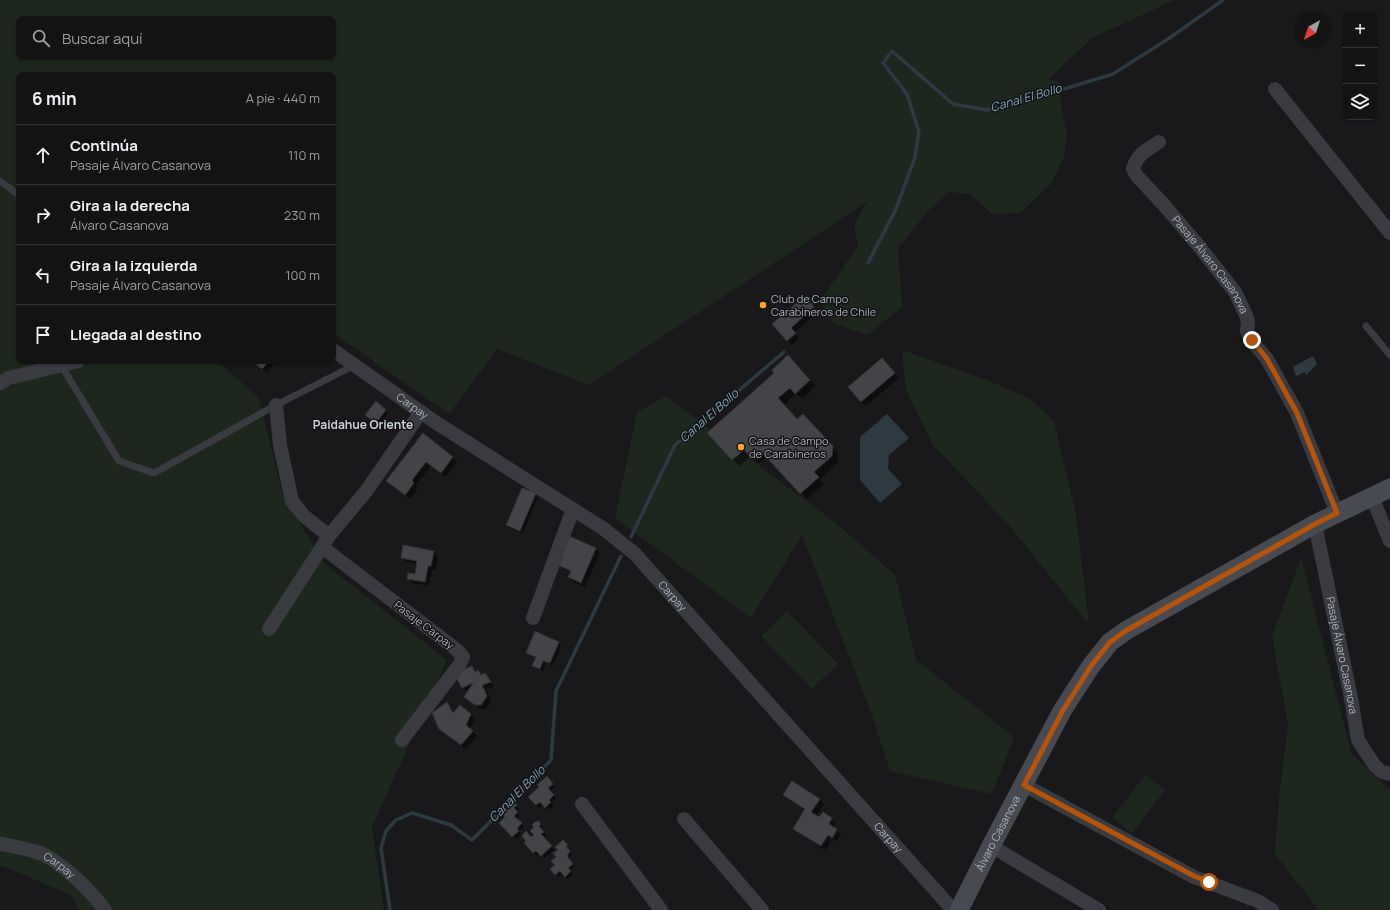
<!DOCTYPE html>
<html lang="es">
<head>
<meta charset="utf-8">
<style>
	:root { --surface:#131314; --page:#1c1c1d; --text:#f1f3f6; --muted:#9d9ea0; --line:#323234 }
	body { margin:0; font-family:Manrope,sans-serif; background:var(--page); color:var(--text) }
	.controls { position:absolute; right:12px; top:12px; display:grid; overflow:hidden; border-radius:8px; box-shadow:0 1px 3px #0004 }
	.controls button { width:36px; height:36px; display:grid; place-items:center; padding:0; border:0; border-bottom:1px solid var(--line); background:var(--surface); color:var(--text); font:20px sans-serif }
	.compass { position:absolute; left:1294px; top:12px; width:36px; height:36px; border-radius:50%; background:var(--surface); box-shadow:0 1px 3px #0004; rotate:219deg }
	.stop { position:absolute; width:12px; height:12px; margin:-9px; border:3px solid #b45309; border-radius:50%; background:#fff }
	.stop.end { background:#b45309; border-color:#fff; box-shadow:0 1px 4px #0008 }
	.list { margin:0; padding:0; list-style:none }
	h2 { display:flex; justify-content:space-between; align-items:center; height:52px; margin:0; padding:0 16px; font-size:17px }
	h2 small { font-size:13px; font-weight:400; color:var(--muted) }
	.list li { display:grid; grid-template-columns:26px 1fr auto; gap:12px; align-items:center; box-sizing:border-box; height:60px; padding:0 16px; border-top:1px solid var(--line) }
	.list b { display:block; font-size:15px; white-space:nowrap }
	.list p { margin:0; font-size:13px; white-space:nowrap; color:var(--muted) }
	.list em { font-size:13px; font-style:normal; color:var(--muted) }
	.icon { flex:none; width:22px; height:22px; fill:none; stroke:currentColor; stroke-width:2; stroke-linecap:round; stroke-linejoin:round }
	.map { position:relative; flex:none; width:1390px; height:910px; overflow:hidden }
	.search { position:absolute; background:var(--surface); box-shadow:0 1px 3px #0004; left:16px; top:16px; width:320px; height:44px; display:flex; align-items:center; gap:10px; box-sizing:border-box; padding:0 14px; border-radius:8px; color:var(--muted); font-size:15px }
	.panel { position:absolute; background:var(--surface); box-shadow:0 1px 3px #0004; left:16px; top:72px; width:320px; height:292px; border-radius:8px }
	.map>svg:first-child { display:block }
	.green { fill:#1e271e; fill-rule:evenodd }
	.water { fill:#2d3a41 }
	.shadow { fill:#0007 }
	.lines { fill:none; stroke-linecap:round; stroke-linejoin:round }
	.stream { stroke:#2d3a41; stroke-width:3.5 }
	.building { fill:#434448; stroke:#333338 }
	.lane { stroke:#393b41; stroke-width:7 }
	.street { stroke:#393b41; stroke-width:14 }
	.secondary { stroke:#474b51; stroke-width:19 }
	.route { stroke:#b45309; stroke-width:5 }
	.poi-dot { fill:#ffa12d; stroke:#141416; stroke-width:1.5 }
	.labels { text-anchor:middle; stroke-width:3; stroke-linejoin:round; paint-order:stroke }
	.street-label { font-size:11px; fill:#aab2bc; stroke:#141416 }
	.poi-label { font-size:11px; fill:#aab2bc; stroke:#141416; text-anchor:start }
	.water-label { font-size:12px; font-style:italic; fill:#7ea5ba; stroke:#141416 }
	.neighbourhood-label { font-size:12px; font-weight:bold; fill:#cbd0d8; stroke:#141416 }
</style>
</head>
<body>
<div class="map">
<svg width="1390" height="910" viewBox="0 0 1390 910">
	<rect width="100%" height="100%" fill="#19191b"/>
	<!-- green -->
	<g class="green">
		<path d="M0 0H1175L1092 38 1048 80 1059 81 1061 106 1067 134 1064 157 1051 184 1020 213 992 214 970 194 948 192 928 211 898 248 902 307 867 335 835 324 820 301 858 246 854 224 867 202 589 385 497 349 449 414 333 333V75H19V361H217L259 398 283 496 325 564 447 660 372 827 384 910H79L71 895 0 865ZM19 19H333V57H19Z"/>
		<path d="M902 350 992 382 1030 399 1054 421 1076 515 1089 625 1008 524 933 445 906 390Z"/>
		<path d="M666 396 837 524 895 575 916 660 1014 737 992 794 890 771 872 715 802 535 751 618 615 518 637 412Z"/>
		<path d="M1301 558 1352 755 1390 790V910H1319L1275 854 1279 799 1288 725 1272 636Z"/>
		<path d="M787 611 838 664 812 689 761 636Z"/>
		<path d="M1145 775 1165 790 1132 833 1112 818Z"/>
	</g>
	<!-- water -->
	<g class="water">
		<path d="M1313 356 1317 364 1306 375 1305 372 1296 376 1293 367Z"/>
		<path d="M887 414 909 438 889 455 888 469 902 484 880 503 860 480V437Z"/>
	</g>
	<!-- shadow -->
	<g class="shadow">
		<path d="M809 302 818 312 794 333 799 338 792 345 774 324Z"/>
		<path d="M252 361H276L267 373Z"/>
		<path d="M794 363 816 386 802 399 796 393 784 405 797 420 809 421 838 453V462L820 479 824 484 807 499 767 456 758 464 750 456 739 466 709 433Z"/>
		<path d="M887 364 899 378 866 406 861 402Z"/>
		<path d="M386 411 388 413 379 426 369 418Z"/>
		<path d="M423 435 457 462 446 477 431 466 416 485 418 488 410 499 392 485Z"/>
		<path d="M535 494 538 497 523 533 510 528 507 525Z"/>
		<path d="M595 549 600 553 585 587 573 582 569 577 571 572 564 569 559 565Z"/>
		<path d="M434 551 438 556 436 570H432L429 586 412 583 408 579 416 575 418 564 407 562 402 557Z"/>
		<path d="M558 643 561 645 553 666 546 663 543 671 536 668 533 665 536 658 527 652Z"/>
		<path d="M472 667 482 676 485 674 494 687 486 689 491 701 486 709H480L465 697 468 693 463 687Z"/>
		<path d="M447 703 454 713 470 715 475 719 470 729 477 736 466 749 445 733Z"/>
		<path d="M546 778 555 787 550 791 556 798 551 803 553 806 549 810 543 804 539 808 529 797 540 787Z"/>
		<path d="M784 795 820 799 824 804 816 816 819 818 823 813 836 823 833 828 836 829 829 841 830 842 838 831 841 834 837 841 833 839 825 850 799 833 794 828 806 810 789 800Z"/>
		<path d="M512 801 519 809 516 811 520 816 516 819 524 827 519 831 521 834 516 839 500 823 506 817Z"/>
		<path d="M538 822 543 828 542 830 546 835 543 838 554 850 544 858 539 853 537 855 534 852 532 838 535 835Z"/>
		<path d="M566 844 572 855 569 859 575 867 570 871 573 875 568 879 563 873 559 877 556 874V865Z"/>
	</g>
	<g class="lines">
		<!-- stream -->
		<g class="stream">
			<path d="M868 263 896 209 915 157 919 132 907 94 883 63 892 51 953 104 987 110 1041 96 1113 74 1171 37 1223 0"/>
			<path d="M631 537 675 445 784 352"/>
			<path d="M390 910 381 848 386 831 396 820 412 813 451 825 472 840 551 760 556 691 621 556"/>
		</g>
	</g>
	<!-- building -->
	<g class="building">
		<path d="M805 296 814 307 791 328 796 333 787 341 772 324Z"/>
		<path d="M788 355 810 380 795 394 790 388 778 398 797 419 803 414 833 446 832 456 814 472 819 477 800 494 760 450 751 458 744 450 732 460 707 433 774 373 772 370Z"/>
		<path d="M882 358 895 373 861 402 848 387Z"/>
		<path d="M252 361H269L262 369Z"/>
		<path d="M376 401 386 410 376 423 365 415Z"/>
		<path d="M423 433 453 457 441 473 426 462 412 480 414 483 405 495 386 481Z"/>
		<path d="M522 488 536 493 520 531 506 525Z"/>
		<path d="M569 536 596 548 581 583 568 577 571 571 558 565Z"/>
		<path d="M403 545 434 551 431 566H428L425 582 407 579 408 573 415 574 417 561 401 558Z"/>
		<path d="M535 631 559 642 550 663 543 661 540 669 532 666 536 657 526 653Z"/>
		<path d="M472 666 475 672 478 670 481 675 485 673 491 682 482 685 487 696 481 705H475L464 697 473 683 462 688 454 674Z"/>
		<path d="M447 702 453 713 460 705 471 714 466 725 473 731 461 745 439 729 432 713Z"/>
		<path d="M547 776 553 784 548 788 554 795 549 800 551 802 545 808 540 802 536 805 528 797 539 787 537 785Z"/>
		<path d="M792 781 820 799 811 812 819 817 823 812 832 818 829 824 837 829 832 838 828 835 821 846 793 829 805 809 783 795Z"/>
		<path d="M512 800 517 805 514 808 518 812 514 816 522 823 517 828 519 831 512 837 499 823 505 817 503 814 507 810 505 807Z"/>
		<path d="M539 821 541 824 539 826 544 832 541 834 552 846 541 856 536 851 533 853 524 843 526 841 522 836 526 831 531 837 534 835 530 831 534 827 532 825 535 822Z"/>
		<path d="M563 840 568 845 566 846 570 851 567 856 573 864 568 868 571 871 565 877 560 871 555 875 550 869 555 865 551 861 556 857 553 853 558 850 555 847Z"/>
	</g>
	<g class="lines">
		<!-- lane -->
		<g class="lane">
			<path d="M0 181 19 195"/>
			<path d="M1366 326 1390 355"/>
			<path d="M61 365 119 461 154 473 276 405 355 365"/>
		</g>
		<!-- street -->
		<g class="street">
			<path d="M1275 89 1390 233"/>
			<path id="s1" d="M1159 142C1147 150 1137 154 1133 169L1137 176 1164 205 1198 245 1235 292 1246 315 1248 322 1247 331 1251 340 1267 359 1297 413 1337 513"/>
			<path id="s2" d="M333 350 435 422 604 529 635 554 953 910"/>
			<path d="M0 383 8 378 17 376 78 361"/>
			<path d="M276 405 280 445 292 501 304 516 329 536"/>
			<path d="M1372 497 1390 541"/>
			<path id="s3" d="M1315 524 1351 698 1358 740 1375 766 1382 772 1390 774"/>
			<path d="M533 618 573 509"/>
			<path d="M269 629 322 547"/>
			<path d="M402 740 460 664 463 657 457 650 322 547 329 536 367 490 421 412"/>
			<path d="M1024 785 1194 877 1258 901 1272 910"/>
			<path d="M582 804 661 910"/>
			<path d="M684 819 762 910"/>
			<path id="s4" d="M0 844C13 846 27 849 40 853 62 862 91 891 105 910"/>
			<path d="M991 846 1099 910"/>
		</g>
		<!-- secondary -->
		<path class="secondary" id="s5" d="M959 910 991 846 1062 711 1076 689 1091 666 1110 642 1127 630 1315 524 1390 488"/>
	</g>
	<g class="lines">
		<!-- route -->
		<path class="route" d="M1209 882 1194 876 1024 785 1062 712 1091 666 1110 642 1127 630 1315 524 1337 513 1297 413 1267 359 1252 340"/>
	</g>
	<!-- markers -->
	<g class="poi-dot">
		<circle cx="763" cy="305" r="4"/>
		<circle cx="741" cy="447" r="4"/>
	</g>
	<g class="labels">
		<!-- street labels -->
		<g class="street-label">
			<text dy="4" stroke="none"><textPath href="#s1" startOffset="162">Pasaje Álvaro Casanova</textPath></text>
			<text dy="4" stroke="none"><textPath href="#s2" startOffset="97">Carpay</textPath></text>
			<text dy="4" stroke="none"><textPath href="#s2" startOffset="421">Carpay</textPath></text>
			<text transform="translate(424 625) rotate(37)" y="4">Pasaje Carpay</text>
			<text dy="4" stroke="none"><textPath href="#s3" startOffset="134">Pasaje Álvaro Casanova</textPath></text>
			<text dy="4" stroke="none"><textPath href="#s5" startOffset="86">Álvaro Casanova</textPath></text>
			<text dy="4" stroke="none"><textPath href="#s2" startOffset="745">Carpay</textPath></text>
			<text dy="4" stroke="none"><textPath href="#s4" startOffset="64">Carpay</textPath></text>
		</g>
		<!-- poi labels -->
		<g class="poi-label">
			<text x="771" y="303">Club de Campo<tspan x="771" dy="13">Carabineros de Chile</tspan></text>
			<text x="749" y="445">Casa de Campo<tspan x="749" dy="13">de Carabineros</tspan></text>
		</g>
		<!-- water labels -->
		<g class="water-label">
			<text transform="translate(1026 98) rotate(-16)" y="4">Canal El Bollo</text>
			<text transform="translate(709 416) rotate(-41)" y="4">Canal El Bollo</text>
			<text transform="translate(517 794) rotate(-45)" y="4">Canal El Bollo</text>
		</g>
		<!-- neighbourhood labels -->
		<g class="neighbourhood-label">
			<text x="363" y="429">Paidahue Oriente</text>
		</g>
	</g>
</svg>
<div class="controls">
<button>+</button>
<button>−</button>
<button><svg class="icon" aria-label="layers" viewBox="0 0 24 24"><path d="M12 4l9 5-9 5-9-5zM3 14l9 5 9-5"/></svg></button>
</div>
<svg class="compass" viewBox="-18 -18 36 36"><path d="M0-13l5 13h-10z" fill="#e53935"/><path d="M0 13l5-13h-10z" fill="#9d9ea0"/></svg>
<div class="stop" style="left:1209px;top:882px"></div>
<div class="stop end" style="left:1252px;top:340px"></div>
<div class="search"><svg class="icon" aria-label="search" viewBox="0 0 24 24"><circle cx="10" cy="10" r="6"/><path d="M15 15l6 6"/></svg>Buscar aquí</div>
<section class="panel">
<h2>6 min<small>A pie · 440 m</small></h2>
<ul class="list">
<li><svg class="icon" aria-label="ahead" viewBox="0 0 24 24"><path d="M12 20V5M6 11l6-6 6 6"/></svg><div><b>Continúa</b><p>Pasaje Álvaro Casanova</p></div><em>110 m</em></li>
<li><svg class="icon" aria-label="right" viewBox="0 0 24 24"><path d="M7 20v-9h11M14 6l5 5-5 5"/></svg><div><b>Gira a la derecha</b><p>Álvaro Casanova</p></div><em>230 m</em></li>
<li><svg class="icon" aria-label="left" viewBox="0 0 24 24"><path d="M17 20v-9H6M10 6l-5 5 5 5"/></svg><div><b>Gira a la izquierda</b><p>Pasaje Álvaro Casanova</p></div><em>100 m</em></li>
<li><svg class="icon" aria-label="arrive" viewBox="0 0 24 24"><path d="M6 21V4h12l-3 4 3 4H6"/></svg><div><b>Llegada al destino</b></div></li>
</ul>
</section>
</div>
</body>
</html>
